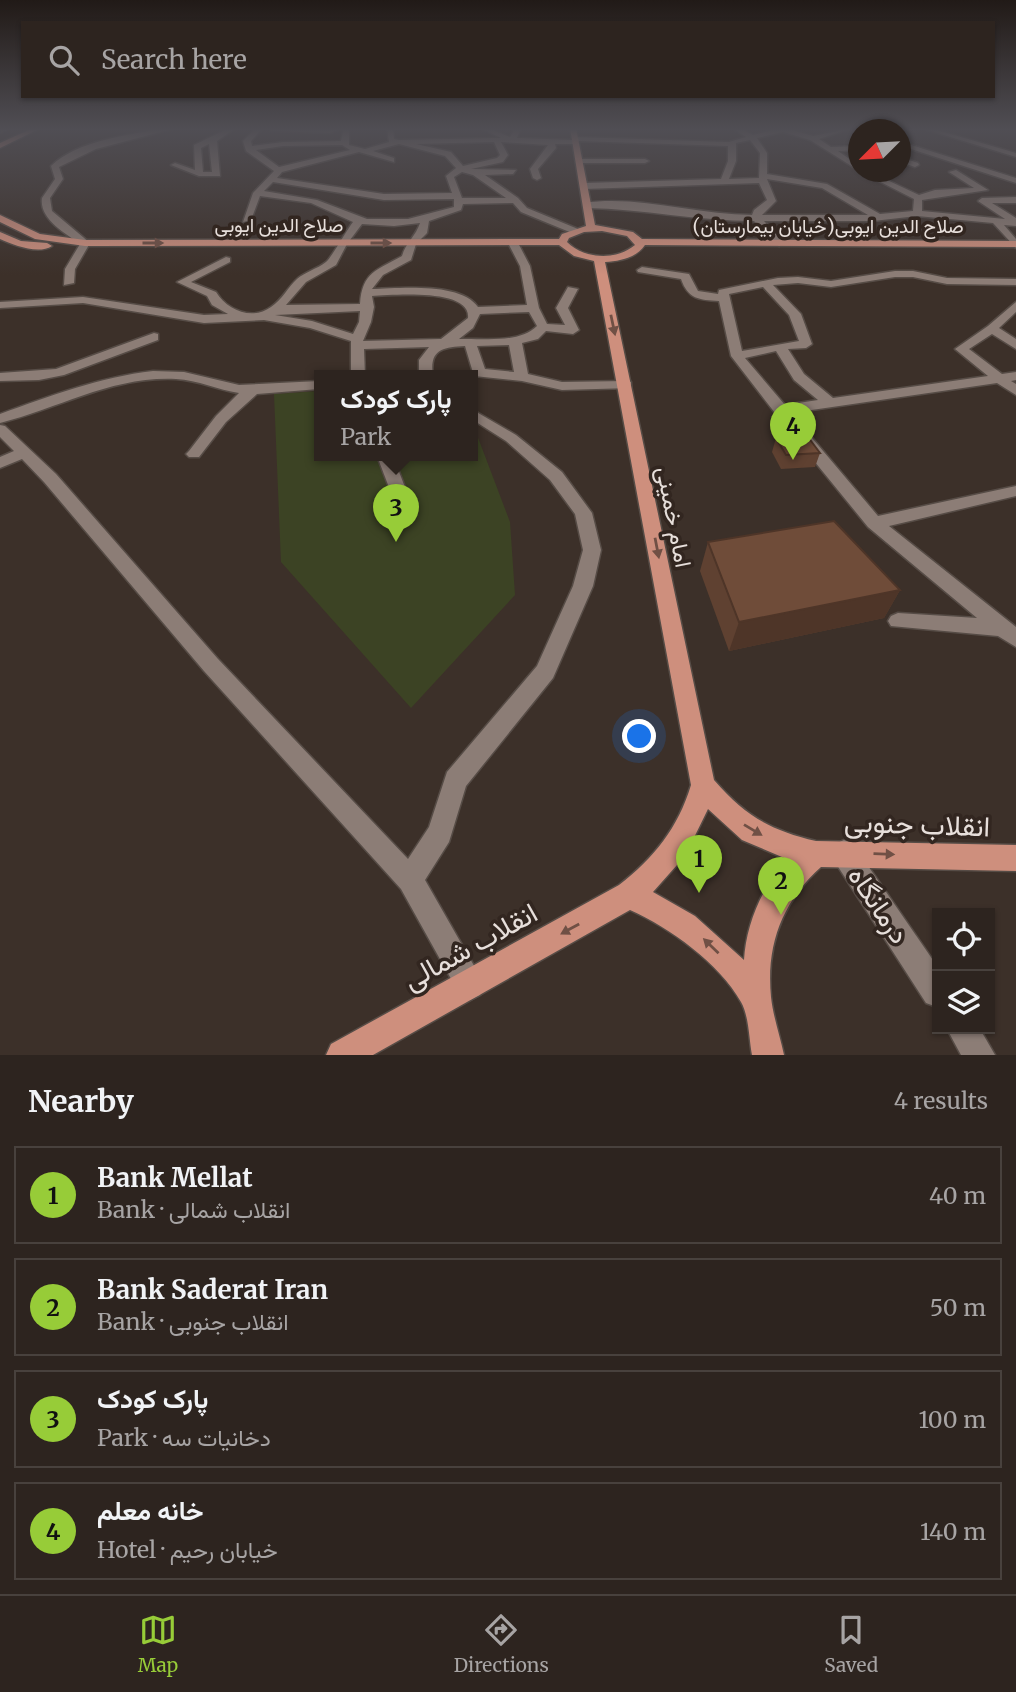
<!DOCTYPE html>
<html lang="en">
<head>
<meta charset="utf-8">
<style>
	:root { --surface:#2d241f; --page:#39302c; --text:#f1f3f6; --muted:#a7a4a4; --line:#48413d; --accent:#97cc38 }
	body { margin:0; font-family:Merriweather,Vazirmatn,serif; background:var(--page); color:var(--text) }
	.controls { position:absolute; right:21px; bottom:21px; display:grid; overflow:hidden; border-radius:0px; box-shadow:0 2px 5px #0004 }
	.controls button { width:63px; height:63px; display:grid; place-items:center; padding:0; border:0; border-bottom:2px solid var(--line); background:var(--surface); color:var(--text); font:35px sans-serif }
	.compass { position:absolute; left:848px; top:119px; width:63px; height:63px; border-radius:50%; background:var(--surface); box-shadow:0 2px 5px #0004; rotate:246deg }
	.you { position:absolute; left:640px; top:737px; width:24px; height:24px; margin:-18px; border:5px solid #fff; border-radius:50%; background:#1a73e8; box-shadow:0 0 0 10px #1a73e833 }
	.badge { display:grid; place-items:center; width:46px; height:46px; border-radius:50%; background:var(--accent); color:#111; font-size:23px; font-weight:700 }
	.pin { position:absolute; translate:-50% -58px; filter:drop-shadow(0 2px 4px #0008) }
	.pin::after { content:''; position:absolute; top:37px; width:24px; height:21px; background:inherit; clip-path:polygon(0 0,100% 0,50% 100%) }
	.popup { position:absolute; left:314px; top:370px; width:164px; height:91px; box-sizing:border-box; display:grid; place-content:center; border-radius:0px; background:var(--surface); filter:drop-shadow(0 2px 5px #0005); font-size:23px; white-space:nowrap; color:var(--muted) }
	.popup b { font-size:26px; color:var(--text) }
	.popup::after { content:''; position:absolute; left:50%; top:100%; margin-left:-14px; border:14px solid transparent; border-top-color:var(--surface) }
	.list { margin:0; padding:0; list-style:none }
	h2 { display:flex; justify-content:space-between; align-items:center; height:91px; margin:0; padding:0 28px; font-size:30px }
	h2 small { font-size:23px; font-weight:400; color:var(--muted) }
	.list li { display:grid; grid-template-columns:46px 1fr auto; gap:21px; align-items:center; box-sizing:border-box; height:98px; margin:0 14px 14px; padding:0 14px; border:2px solid var(--line); border-radius:0px }
	.list b { display:block; font-size:26px; white-space:nowrap }
	.list p { margin:0; font-size:23px; white-space:nowrap; color:var(--muted) }
	.list em { font-size:23px; font-style:normal; color:var(--muted) }
	.icon { flex:none; width:38px; height:38px; fill:none; stroke:currentColor; stroke-width:2; stroke-linecap:round; stroke-linejoin:round }
	.map { position:relative; flex:none; width:1016px; height:1055px; overflow:hidden }
	.search { position:absolute; background:var(--surface); box-shadow:0 2px 5px #0004; left:21px; right:21px; top:21px; height:77px; display:flex; align-items:center; gap:18px; box-sizing:border-box; padding:0 24px; border-radius:0px; color:var(--muted); font-size:26px }
	.sheet { height:539px; background:var(--surface) }
	nav { display:flex; justify-content:space-around; align-items:center; box-sizing:border-box; height:98px; border-top:2px solid var(--line); background:var(--surface); font-size:19px; color:var(--muted) }
	nav a { display:grid; justify-items:center; gap:4px }
	nav .on { color:var(--accent) }
	.map>svg:first-child { display:block }
	.green { fill:#3c4324 }
	.lines { fill:none; stroke-linecap:round; stroke-linejoin:round }
	.minor-casing { stroke:#564c46; stroke-width:3 }
	.major-casing { stroke:#564c46; stroke-width:3 }
	.minor { fill:#8c7d76; fill-rule:evenodd }
	.major { fill:#ce8f7d; fill-rule:evenodd }
	.wall { fill:#5f4131 }
	.shaded-wall { fill:#4e3528 }
	.building { fill:#6f4c39; stroke:#4e3528; stroke-width:2 }
	.oneway { fill:#705045 }
	.labels { text-anchor:middle; stroke-width:7; stroke-linejoin:round; paint-order:stroke }
	.far-street-label { font-size:19px; fill:#e7dfdb; stroke:#322620 }
	.street-label { font-size:23px; fill:#e7dfdb; stroke:#322620 }
	.near-street-label { font-size:28px; fill:#e7dfdb; stroke:#322620 }
</style>
</head>
<body>
<div class="map">
<svg width="1016" height="1055" viewBox="0 0 1016 1055">
	<rect width="100%" height="100%" fill="#3c3029"/>
	<!-- green -->
	<path class="green" d="M319 391V456H473V431L477 435 510 522 515 595 411 708 281 562 274 394Z"/>
	<g class="lines">
		<!-- minor casing -->
		<g class="minor-casing">
			<g id="minor">
				<path d="M3 128H11L0 133Z"/>
				<path d="M165 128H176L96 149 59 167 63 179 50 198 52 211 90 243 75 269 74 283 64 285 65 269 80 244C65 233 39 219 42 198L55 179 51 166C78 140 129 135 165 128Z"/>
				<path d="M229 128H236L217 141 220 176H199L171 165 175 163 195 170 194 145ZM209 144 212 172H203L201 148Z"/>
				<path d="M256 128H263L251 141 252 146 283 142 341 141 343 131 346 129 349 131V145L365 149 389 142 387 128H393L394 139 399 140 501 138 480 128H488L510 137 515 128H521L517 138 572 140 575 137 729 142 746 137 732 128H740L753 135 782 128H794L792 130 813 136 853 128 819 139 831 147 858 146V150L838 151 858 165V170L810 140 783 132 757 138 767 153V174L827 184 880 214 913 211 914 199 861 172H870L919 195 935 190 974 188 949 172 956 170 988 190 922 200V211L1005 219 978 201 982 198 1016 197V203H992L1016 218V226L1004 225 1016 239V248L993 223 917 216 873 221H764L784 243 779 246 754 221C698 221 643 209 587 208L583 205 584 203C639 195 697 215 752 215L754 210 767 200 759 183 584 189 580 186 584 183 721 179 728 161V146L579 141 576 144H555L556 148 538 169 541 178 537 180 533 178 530 169 548 145 501 142 508 155 503 162 471 169 516 170 513 174 485 175 518 198 527 208 578 229V233H572L521 212 513 203 463 204 461 210 429 221 427 233 416 244 411 260 383 275 372 289C400 288 461 282 478 307L527 305 520 266 508 243 517 241 530 266 539 308 547 324 565 325 556 308 568 287 578 289 568 308 579 330 573 334 546 331 538 339 522 343 528 374 562 382 626 381 631 382V388L562 390 522 381 474 376 465 346C442 347 429 350 433 376H419V360L429 347 364 349 365 376H351V341L310 328 264 320 204 323 83 303 0 308V302L83 297 204 315 228 314 212 305 207 296 177 282 226 257 230 258V262L191 282 216 292C227 310 252 321 271 307 282 300 288 287 297 279 305 272 317 269 326 262 332 257 346 231 353 222L311 203 260 196 251 220 243 222 253 193 274 171 246 151 243 141ZM750 140 760 153 759 178 729 179 736 161V143ZM494 142 500 155 497 158 463 166 451 152 416 144ZM399 144 445 156 456 168 446 176 452 193 384 194 277 178 282 172 359 152 394 162V158L373 151ZM342 145 350 150 279 167 256 150 283 146ZM462 172 473 175 506 198H462L454 177ZM767 179 822 188 868 215H762L776 201ZM273 182 384 200 454 199V207L408 219H367L317 200 264 191ZM420 223C416 236 406 242 402 256 377 270 362 272 360 304L286 305 306 282 336 265 347 244 362 224 394 226ZM372 296C393 295 471 288 468 318L441 339 363 341 371 322 374 307ZM360 311 359 322 353 334 312 321 275 315ZM529 312 537 326C519 344 483 338 459 339L473 328 480 314ZM509 345 514 372 485 369 477 346Z"/>
				<path d="M343 128 330 133 271 131 274 129Z"/>
				<path d="M921 128H930L1016 153V157Z"/>
				<path d="M908 144 1016 178V183L908 148Z"/>
				<path d="M900 157 918 163 919 165 915 167 900 162Z"/>
				<path d="M580 159H645L649 161 645 163H577Z"/>
				<path d="M642 267 689 274 698 291 718 294 719 290 778 278 798 277 831 281 895 271H913L947 278 1016 279V285L947 284 913 277H895L831 287 798 283 773 285 801 314 812 344 806 348 788 349 804 374 833 398 988 376 955 349 988 326 1016 302V312L999 328 1016 339V349L992 334 969 349 1002 374 1016 372V380L1011 381 1016 384V395L997 383 791 413 878 516 1016 486V496L889 526 1016 627V647L998 636 891 626 888 621 891 616 898 613 977 618 868 527 775 413 731 356 719 301C699 300 688 299 681 279L638 272 637 270ZM763 287 789 315 799 341 742 351 729 294ZM776 351 794 380 818 400 785 405 745 358Z"/>
				<path d="M154 333 158 334V340L64 375 39 380 0 381V373L56 369Z"/>
				<path d="M153 371 184 372 239 385 319 381V389L257 394 226 422 199 457H189L186 454 189 451 216 416 239 393C218 390 198 380 176 379 112 376 60 408 0 423V414C50 396 100 377 153 371Z"/>
				<path d="M473 410 516 435 562 472 592 513 601 550 593 586 553 678 466 786 449 842 425 880 485 985 480 995 470 1000 460 995 401 889 204 671 44 482 22 459 0 468V457L14 451 0 437V425L5 426 56 474 218 659 408 859 429 827 447 772 537 666 573 586 583 550 575 514 550 480 506 441 473 420Z"/>
				<path d="M377 456H393L411 503 409 507 403 509 395 503Z"/>
				<path d="M844 840 853 844 937 966V1007L926 1003 835 862 831 853 835 844Z"/>
				<path d="M947 1029H980L995 1055H961Z"/>
			</g>
		</g>
		<!-- major casing -->
		<g class="major-casing">
			<g id="major">
				<path d="M33 128H41L0 148V143Z"/>
				<path d="M570 128H576L595 225 633 232 642 239 1016 241V247L645 245C636 258 620 261 605 262L714 780C745 816 770 830 816 841L1016 845V871L821 867C782 902 766 945 771 997 773 1016 780 1036 784 1055H752C749 1039 749 1016 741 1002 719 963 670 928 630 910L373 1055H326L331 1044 619 885C654 858 678 828 691 785L594 261 574 256 559 245 85 246 35 239 0 222V215L40 234 85 240 559 239 562 234 586 226ZM602 231 627 236 635 245C616 261 584 259 567 242L569 238 584 232ZM708 809 742 840 789 860C762 884 746 925 744 960L695 916 653 892 685 856Z"/>
				<path d="M0 232 21 241 47 243 52 246C38 255 14 245 0 239Z"/>
			</g>
		</g>
		<!-- minor -->
		<use href="#minor" class="minor"/>
		<!-- major -->
		<use href="#major" class="major"/>
	</g>
	<!-- wall -->
	<g class="wall">
		<path d="M776 438 820 453 815 467 781 469 772 452Z"/>
		<path d="M708 542 900 590 884 618 729 651 700 571Z"/>
	</g>
	<!-- shaded-wall -->
	<path class="shaded-wall" d="M900 590 884 618 729 651 739 622Z"/>
	<!-- building -->
	<g class="building">
		<path d="M808 437 820 453 786 455 776 438Z"/>
		<path d="M834 521 900 590 739 622 708 542Z"/>
	</g>
	<!-- one-way arrows -->
	<defs><path id="oneway-solid" d="M-6-.8H1V-3.2L6.5 0L1 3.2V.8H-6Z" transform="scale(1.75)"/></defs>
	<g class="oneway">
		<use href="#oneway-solid" transform="translate(153 243)"/>
		<use href="#oneway-solid" transform="translate(381 243)"/>
		<use href="#oneway-solid" transform="translate(613 325) rotate(78)"/>
		<use href="#oneway-solid" transform="translate(657 548) rotate(79)"/>
		<use href="#oneway-solid" transform="translate(753 830) rotate(31)"/>
		<use href="#oneway-solid" transform="translate(884 854) rotate(2)"/>
		<use href="#oneway-solid" transform="translate(570 929) rotate(151)"/>
		<use href="#oneway-solid" transform="translate(711 946) rotate(-136)"/>
	</g>
	<!-- sky -->
	<linearGradient id="sky" x2="0" y2="1"><stop stop-color="#211a17"/><stop offset="0.47" stop-color="#504e54"/><stop offset="1" stop-color="#504e54" stop-opacity="0"/></linearGradient>
	<rect width="1016" height="275" fill="url(#sky)"/>
	<g class="labels">
		<!-- far-street labels -->
		<g class="far-street-label">
			<text x="279" y="232">صلاح الدین ایوبی</text>
			<text x="828" y="233">صلاح الدین ایوبی(خیابان بیمارستان)</text>
		</g>
		<!-- street labels -->
		<g class="street-label">
			<text transform="translate(674 517) rotate(79)" y="8">امام خمینی</text>
		</g>
		<!-- near-street labels -->
		<g class="near-street-label">
			<text transform="translate(917 824) rotate(2)" y="10">انقلاب جنوبی</text>
			<text transform="translate(879 905) rotate(56)" y="10">درمانگاه</text>
			<text transform="translate(470 946) rotate(-29)" y="10">انقلاب شمالی</text>
		</g>
	</g>
</svg>
<div class="controls">
<button><svg class="icon" aria-label="locate" viewBox="0 0 24 24"><circle cx="12" cy="12" r="6"/><path d="M12 2v4M12 18v4M2 12h4M18 12h4"/></svg></button>
<button><svg class="icon" aria-label="layers" viewBox="0 0 24 24"><path d="M12 4l9 5-9 5-9-5zM3 14l9 5 9-5"/></svg></button>
</div>
<svg class="compass" viewBox="-18 -18 36 36"><path d="M0-13l5 13h-10z" fill="#e53935"/><path d="M0 13l5-13h-10z" fill="#a7a4a4"/></svg>
<div class="you"></div>
<div class="pin badge" style="left:699px;top:893px">1</div>
<div class="pin badge" style="left:781px;top:915px">2</div>
<div class="pin badge" style="left:396px;top:542px">3</div>
<div class="popup"><b>پارک کودک</b>Park</div>
<div class="pin badge" style="left:793px;top:460px">4</div>
<div class="search"><svg class="icon" aria-label="search" viewBox="0 0 24 24"><circle cx="10" cy="10" r="6"/><path d="M15 15l6 6"/></svg>Search here</div>
</div>
<section class="sheet">
<h2>Nearby<small>4 results</small></h2>
<ul class="list">
<li><span class="badge">1</span><div><b>Bank Mellat</b><p>Bank · انقلاب شمالی</p></div><em>40 m</em></li>
<li><span class="badge">2</span><div><b>Bank Saderat Iran</b><p>Bank · انقلاب جنوبی</p></div><em>50 m</em></li>
<li><span class="badge">3</span><div><b>پارک کودک</b><p>Park · دخانیات سه</p></div><em>100 m</em></li>
<li><span class="badge">4</span><div><b>خانه معلم</b><p>Hotel · خیابان رحیم</p></div><em>140 m</em></li>
</ul>
</section>
<nav>
<a class="on"><svg class="icon" aria-label="map" viewBox="0 0 24 24"><path d="M3 6l6-2 6 2 6-2v14l-6 2-6-2-6 2zM9 4v14M15 6v14"/></svg>Map</a>
<a><svg class="icon" aria-label="directions" viewBox="0 0 24 24"><path d="M12 3l9 9-9 9-9-9zM9 14v-3h6M13 9l2 2-2 2"/></svg>Directions</a>
<a><svg class="icon" aria-label="saved" viewBox="0 0 24 24"><path d="M7 4h10v16l-5-4-5 4z"/></svg>Saved</a>
</nav>
</body>
</html>
